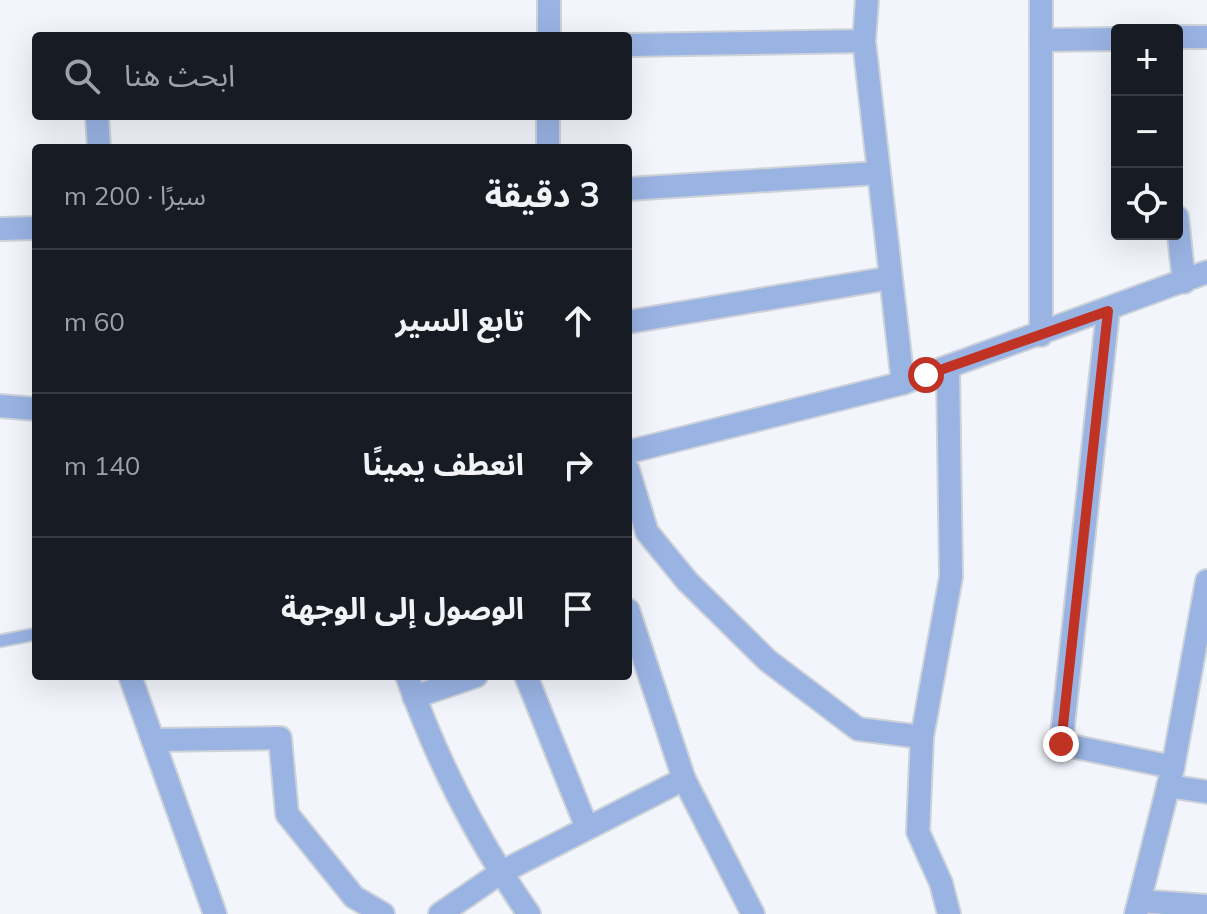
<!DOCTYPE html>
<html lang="ar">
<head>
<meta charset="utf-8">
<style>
	:root { --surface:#171b24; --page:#242831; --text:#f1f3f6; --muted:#9ea1a6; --line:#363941 }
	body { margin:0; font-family:Mulish,"Noto Sans Arabic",sans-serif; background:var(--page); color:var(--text); direction:rtl }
	.controls { position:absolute; right:24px; top:24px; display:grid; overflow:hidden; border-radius:8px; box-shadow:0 8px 32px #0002 }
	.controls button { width:72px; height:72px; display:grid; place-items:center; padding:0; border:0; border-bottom:2px solid var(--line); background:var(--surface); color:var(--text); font:40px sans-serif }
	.stop { position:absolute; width:24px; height:24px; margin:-18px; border:6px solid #c03324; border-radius:50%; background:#fff }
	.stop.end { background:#c03324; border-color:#fff; box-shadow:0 2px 8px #0008 }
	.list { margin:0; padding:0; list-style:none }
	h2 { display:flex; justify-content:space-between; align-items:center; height:104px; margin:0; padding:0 32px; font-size:34px }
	h2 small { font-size:26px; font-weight:400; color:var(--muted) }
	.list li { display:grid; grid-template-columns:52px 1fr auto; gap:24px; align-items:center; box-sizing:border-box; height:144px; padding:0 32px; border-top:2px solid var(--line) }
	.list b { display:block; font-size:30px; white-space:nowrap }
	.list em { font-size:26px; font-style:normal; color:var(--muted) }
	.icon { flex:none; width:44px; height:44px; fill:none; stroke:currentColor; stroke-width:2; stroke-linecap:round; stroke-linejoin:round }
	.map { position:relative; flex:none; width:1207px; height:914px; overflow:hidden; direction:ltr }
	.search { position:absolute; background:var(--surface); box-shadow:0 8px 32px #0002; left:32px; top:32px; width:600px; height:88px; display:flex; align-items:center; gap:20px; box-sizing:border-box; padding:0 28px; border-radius:8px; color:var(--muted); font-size:30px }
	.panel { position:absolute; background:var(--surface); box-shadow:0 8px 32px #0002; left:32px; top:144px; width:600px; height:536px; border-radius:8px; direction:rtl }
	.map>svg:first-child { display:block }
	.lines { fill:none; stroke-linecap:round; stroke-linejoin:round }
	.service-casing { stroke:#ced2d9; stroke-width:15 }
	.minor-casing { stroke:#ced2d9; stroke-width:26 }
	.service { stroke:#99b3e3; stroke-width:11 }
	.minor { stroke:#99b3e3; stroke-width:22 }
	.route { stroke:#c03324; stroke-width:10 }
</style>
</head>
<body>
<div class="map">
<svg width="1207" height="914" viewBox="0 0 1207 914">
	<rect width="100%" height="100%" fill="#f2f6fc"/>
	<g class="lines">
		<!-- service casing -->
		<g class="service-casing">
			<path id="service" d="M0 641 36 634"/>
		</g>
		<!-- minor casing -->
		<g class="minor-casing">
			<g id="minor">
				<path d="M867 0 864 41 903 383"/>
				<path d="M1041 0V335"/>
				<path d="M549 36V0"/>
				<path d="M1177 37H1207"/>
				<path d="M1041 40 1117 39"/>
				<path d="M628 45 864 41"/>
				<path d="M97 116 99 148"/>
				<path d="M548 148V116"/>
				<path d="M628 189 878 173"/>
				<path d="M1177 217 1184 282"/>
				<path d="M0 229 36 228"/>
				<path d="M1108 311 1061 744 1173 767"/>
				<path d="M628 322 890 278"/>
				<path d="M948 367 951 577 922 737 918 832 941 883 949 914"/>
				<path d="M0 406 36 409"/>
				<path d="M628 452 903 383 1207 272"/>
				<path d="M628 470 647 532 687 581 767 660 858 729 922 737"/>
				<path d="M628 610 684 779 753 914"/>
				<path d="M130 676 215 914"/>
				<path d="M407 676C437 761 477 840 529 914"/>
				<path d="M526 676 587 828"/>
				<path d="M414 697 476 676"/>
				<path d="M153 740 280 738 287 814 354 897 383 914"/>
				<path d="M1168 786 1207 792"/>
				<path d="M1140 901 1207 906"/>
				<path d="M440 914 500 873 684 779"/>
				<path d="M1136 914 1173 767 1207 581"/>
			</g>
		</g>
		<!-- service -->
		<use href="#service" class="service"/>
		<!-- minor -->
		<use href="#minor" class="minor"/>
	</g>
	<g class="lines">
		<!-- route -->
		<path class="route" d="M926 375 1108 311 1061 744"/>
	</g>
</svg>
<div class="controls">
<button>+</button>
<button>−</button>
<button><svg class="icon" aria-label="locate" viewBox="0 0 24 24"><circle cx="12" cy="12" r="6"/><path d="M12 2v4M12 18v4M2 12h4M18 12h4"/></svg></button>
</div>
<div class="stop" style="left:926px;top:375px"></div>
<div class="stop end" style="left:1061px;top:744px"></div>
<div class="search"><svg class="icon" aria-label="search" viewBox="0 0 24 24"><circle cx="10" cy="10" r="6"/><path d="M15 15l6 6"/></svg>ابحث هنا</div>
<section class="panel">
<h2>3 دقيقة<small>سيرًا · 200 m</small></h2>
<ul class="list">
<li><svg class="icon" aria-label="ahead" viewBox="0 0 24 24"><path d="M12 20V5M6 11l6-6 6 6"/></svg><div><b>تابع السير</b></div><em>60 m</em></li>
<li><svg class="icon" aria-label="right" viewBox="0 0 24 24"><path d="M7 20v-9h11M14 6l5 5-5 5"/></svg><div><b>انعطف يمينًا</b></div><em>140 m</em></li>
<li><svg class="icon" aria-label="arrive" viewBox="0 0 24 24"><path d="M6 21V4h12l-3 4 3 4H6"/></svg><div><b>الوصول إلى الوجهة</b></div></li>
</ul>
</section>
</div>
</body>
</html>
